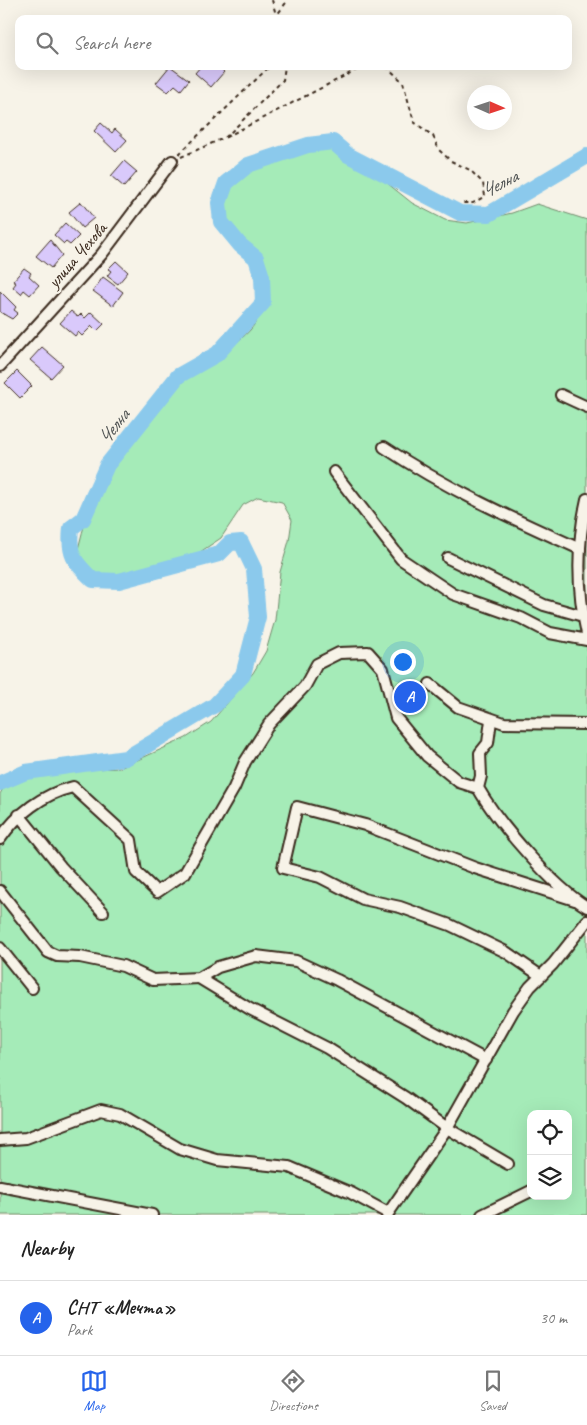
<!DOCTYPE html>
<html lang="en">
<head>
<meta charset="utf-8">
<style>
	:root { --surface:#fff; --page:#f2f2f2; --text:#222; --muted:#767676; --line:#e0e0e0; --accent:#2563eb }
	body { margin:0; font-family:Caveat,sans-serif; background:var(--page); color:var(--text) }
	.controls { position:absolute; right:15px; bottom:15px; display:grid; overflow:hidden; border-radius:10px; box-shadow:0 5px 20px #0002 }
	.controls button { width:45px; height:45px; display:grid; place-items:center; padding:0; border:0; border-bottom:1px solid var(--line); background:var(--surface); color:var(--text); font:25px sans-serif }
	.compass { position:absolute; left:467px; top:85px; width:45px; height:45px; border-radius:50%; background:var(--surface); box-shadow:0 5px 20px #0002; rotate:93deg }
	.you { position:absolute; left:402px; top:661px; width:18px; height:18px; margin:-12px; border:4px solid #fff; border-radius:50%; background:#1a73e8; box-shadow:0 0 0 8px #1a73e833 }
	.badge { display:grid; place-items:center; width:32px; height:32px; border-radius:50%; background:var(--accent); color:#fff; font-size:16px; font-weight:700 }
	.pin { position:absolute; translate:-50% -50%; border:2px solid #fff; box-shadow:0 1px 5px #0006 }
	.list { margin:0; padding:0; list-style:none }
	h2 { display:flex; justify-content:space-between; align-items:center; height:65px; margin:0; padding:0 20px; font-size:21px }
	h2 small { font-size:16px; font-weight:400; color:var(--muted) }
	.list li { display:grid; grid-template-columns:32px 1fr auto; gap:15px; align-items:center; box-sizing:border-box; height:75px; padding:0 20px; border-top:1px solid var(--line) }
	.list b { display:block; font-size:19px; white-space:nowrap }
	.list p { margin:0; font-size:16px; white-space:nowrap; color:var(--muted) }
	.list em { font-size:16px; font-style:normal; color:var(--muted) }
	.icon { flex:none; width:28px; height:28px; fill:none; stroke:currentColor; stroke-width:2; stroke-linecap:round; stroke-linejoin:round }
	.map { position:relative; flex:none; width:587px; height:1215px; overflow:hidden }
	.search { position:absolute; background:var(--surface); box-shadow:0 5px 20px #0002; left:15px; right:15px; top:15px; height:55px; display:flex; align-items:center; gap:12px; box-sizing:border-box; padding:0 18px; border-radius:10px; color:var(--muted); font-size:19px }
	.sheet { height:140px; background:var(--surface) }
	nav { display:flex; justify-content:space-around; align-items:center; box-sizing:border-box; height:70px; border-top:1px solid var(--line); background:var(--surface); font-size:14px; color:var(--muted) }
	nav a { display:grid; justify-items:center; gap:2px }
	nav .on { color:var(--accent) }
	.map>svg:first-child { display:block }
	.green { fill:#a5ebb8; stroke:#708a6b; fill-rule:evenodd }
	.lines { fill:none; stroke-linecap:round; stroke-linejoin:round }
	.river { stroke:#8bc9ec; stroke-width:16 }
	.building { fill:#d9c9fb; stroke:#3b2a1e }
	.minor-casing { stroke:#3b2a1e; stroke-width:14 }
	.path { stroke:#3b2a1e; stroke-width:2; stroke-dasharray:4 4; stroke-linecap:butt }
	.minor { stroke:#f7f3e8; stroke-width:10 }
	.labels { text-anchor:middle; stroke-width:4.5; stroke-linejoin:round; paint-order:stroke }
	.street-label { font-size:18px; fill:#3b2a1e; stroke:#f7f3e8 }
	.water-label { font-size:19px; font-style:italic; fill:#4f5252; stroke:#f7f3e8 }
</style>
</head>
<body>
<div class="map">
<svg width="587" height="1215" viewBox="0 0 587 1215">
	<rect width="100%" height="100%" fill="#f7f3e8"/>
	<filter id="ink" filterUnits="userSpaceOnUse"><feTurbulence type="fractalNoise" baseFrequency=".02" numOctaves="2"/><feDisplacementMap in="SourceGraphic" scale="10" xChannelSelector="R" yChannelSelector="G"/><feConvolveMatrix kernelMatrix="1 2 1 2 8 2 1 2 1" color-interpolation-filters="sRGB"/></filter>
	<g filter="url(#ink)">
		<!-- green -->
		<path class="green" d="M329 143 335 144 339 154 347 162 382 179 412 203 445 220 467 223 512 213 537 204 587 220V1215H0V794L6 783 15 776 35 771 120 768 186 738 211 722 253 673 266 651 275 620 280 572 289 541 292 520 282 502 258 497 243 505 221 538 170 572 156 577 98 584 85 578 76 561C88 483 140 416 200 367 219 352 251 339 259 315 263 304 259 269 252 260 244 250 227 242 222 231 197 178 291 147 329 143ZM531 1114H568V1196H531Z"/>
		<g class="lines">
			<!-- river -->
			<path class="river" d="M0 783 26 772 126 758 215 705 243 675 258 617 254 569 241 542 230 543 219 554 119 581 93 580C74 562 68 555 71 528L83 519 107 465 178 376 217 354 263 303 262 277 256 258 240 245 221 222 219 203 226 183 248 165 308 145 333 142 348 155 460 213 489 214 587 156"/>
		</g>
		<!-- building -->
		<g class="building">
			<path d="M170 66 189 80 181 90 175 85 168 92 156 83Z"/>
			<path d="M201 66H218L224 72 211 87 195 73Z"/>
			<path d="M101 123 112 133 115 129 127 140 116 152 94 131Z"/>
			<path d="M124 161 137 172 124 187 111 176Z"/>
			<path d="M81 202 94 218 82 228 69 212Z"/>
			<path d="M65 223 79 236 70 245 66 242 64 244 54 235Z"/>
			<path d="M50 240 62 255 51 268 36 256Z"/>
			<path d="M116 261 128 272 118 284 107 276 111 271 108 269Z"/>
			<path d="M24 268 31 273 29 276 39 285 30 295 24 290 21 294 13 287 16 283 13 281Z"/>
			<path d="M103 277 123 292 113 306 93 291Z"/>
			<path d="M0 291 16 307 14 310 18 313 12 319 0 312Z"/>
			<path d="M71 311 78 317 81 314 85 318 91 312 104 324 97 331 92 326 82 336 78 332 75 336 60 323Z"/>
			<path d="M42 347 63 365 51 378 30 360Z"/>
			<path d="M17 371 32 386 20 398 5 383Z"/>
		</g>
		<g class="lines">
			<!-- minor casing -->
			<g class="minor-casing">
				<g id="minor">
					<path d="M0 366 102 254 172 161"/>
					<path d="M561 395 587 407"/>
					<path d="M384 447C445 488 513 519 580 549"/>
					<path d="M334 472 401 559 453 594 521 618 550 633 587 640"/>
					<path d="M587 499C577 543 577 590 587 634"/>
					<path d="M448 558 544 605 583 616"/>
					<path d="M430 684 458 707 504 723 587 724"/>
					<path d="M491 720 488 743 480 753 481 776 478 788C498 823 553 887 587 907"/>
					<path d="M19 815 61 867 103 912"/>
					<path d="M0 839C17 814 43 794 73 787L131 840 136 872 157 892 185 873 234 788 245 762 269 724 305 686 317 664 339 653 368 652 383 669 396 718 427 756 459 782 478 788"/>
					<path d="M0 891 48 952 57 956 80 957 123 966 153 980 199 978 218 967 256 956 296 961 337 980 486 1060"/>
					<path d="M0 948 32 988"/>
					<path d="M541 976 506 952 450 925 400 907 363 899 320 877 283 868 297 807 365 825 475 868 575 900"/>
					<path d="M199 978 250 1009 327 1048 406 1098 447 1128 508 1164"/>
					<path d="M0 1140 26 1138 101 1110 120 1114 180 1149 217 1160 289 1167 351 1193 388 1213"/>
					<path d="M0 1186 152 1215"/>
					<path d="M387 1215 447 1128 513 1011 530 987 553 964 587 921"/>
					<path d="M482 1215 531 1191"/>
				</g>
			</g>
			<!-- path -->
			<g class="path">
				<path d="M272 0 277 19"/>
				<path d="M274 19 288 0"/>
				<path d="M386 66 403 82 414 122 433 136 439 150 451 161 470 170 483 183 485 196 473 203H463"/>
				<path d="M226 137 364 66"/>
				<path d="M179 154 270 66"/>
				<path d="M181 157 226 137 283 80 285 66"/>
			</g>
			<!-- minor -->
			<use href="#minor" class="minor"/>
		</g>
	</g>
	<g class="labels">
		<!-- street labels -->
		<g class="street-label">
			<text transform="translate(77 255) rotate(-49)" y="6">улица Чехова</text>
		</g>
		<!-- water labels -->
		<g class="water-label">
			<text transform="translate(499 183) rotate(-27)" y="7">Челна</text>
			<text transform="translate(113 426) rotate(-52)" y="7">Челна</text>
		</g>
	</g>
</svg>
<div class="controls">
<button><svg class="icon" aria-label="locate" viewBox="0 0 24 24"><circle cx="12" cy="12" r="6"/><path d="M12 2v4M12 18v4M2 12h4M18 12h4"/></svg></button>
<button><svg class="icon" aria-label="layers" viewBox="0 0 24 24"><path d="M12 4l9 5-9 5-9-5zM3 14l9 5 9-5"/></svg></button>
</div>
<svg class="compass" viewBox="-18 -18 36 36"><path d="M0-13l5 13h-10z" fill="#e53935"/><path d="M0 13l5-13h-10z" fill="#767676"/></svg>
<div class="you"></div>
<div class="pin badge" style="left:410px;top:697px">A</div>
<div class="search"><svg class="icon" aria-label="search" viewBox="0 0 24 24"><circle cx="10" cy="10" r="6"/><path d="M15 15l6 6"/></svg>Search here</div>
</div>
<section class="sheet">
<h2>Nearby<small></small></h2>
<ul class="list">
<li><span class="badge">A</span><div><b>СНТ «Мечта»</b><p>Park</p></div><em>30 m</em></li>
</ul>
</section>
<nav>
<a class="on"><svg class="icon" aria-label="map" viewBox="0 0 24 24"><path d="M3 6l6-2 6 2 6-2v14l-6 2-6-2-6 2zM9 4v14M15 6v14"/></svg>Map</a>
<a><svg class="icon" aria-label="directions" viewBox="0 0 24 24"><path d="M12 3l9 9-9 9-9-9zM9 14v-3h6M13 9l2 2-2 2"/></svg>Directions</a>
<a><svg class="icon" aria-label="saved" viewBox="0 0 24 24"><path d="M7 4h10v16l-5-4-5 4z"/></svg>Saved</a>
</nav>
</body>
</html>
